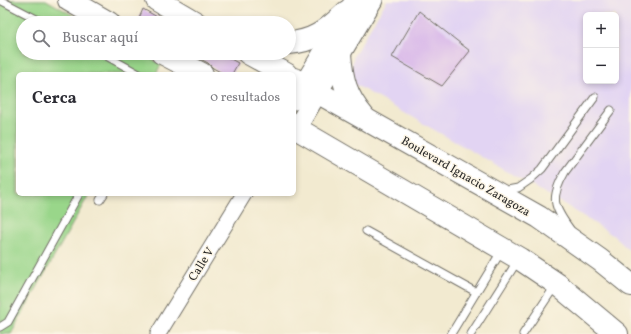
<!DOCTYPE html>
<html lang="es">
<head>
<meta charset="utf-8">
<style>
	:root { --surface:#fff; --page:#f2f2f3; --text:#2b2b33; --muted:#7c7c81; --line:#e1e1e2 }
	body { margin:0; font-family:Vollkorn,serif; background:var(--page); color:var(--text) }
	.controls { position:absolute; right:12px; top:12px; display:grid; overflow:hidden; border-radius:6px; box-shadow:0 2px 6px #0003 }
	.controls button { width:36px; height:36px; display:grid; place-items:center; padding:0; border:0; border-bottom:1px solid var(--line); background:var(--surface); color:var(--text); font:20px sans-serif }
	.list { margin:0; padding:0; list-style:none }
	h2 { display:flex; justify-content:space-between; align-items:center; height:52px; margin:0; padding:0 16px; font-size:17px }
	h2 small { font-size:13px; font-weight:400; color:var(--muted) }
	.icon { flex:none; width:22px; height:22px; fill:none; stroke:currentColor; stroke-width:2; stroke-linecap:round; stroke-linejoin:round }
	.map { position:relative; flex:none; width:631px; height:334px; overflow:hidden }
	.search { position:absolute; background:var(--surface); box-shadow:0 2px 6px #0003; left:16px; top:16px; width:280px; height:44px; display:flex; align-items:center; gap:10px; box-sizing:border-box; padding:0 14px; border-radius:22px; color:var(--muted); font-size:15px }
	.panel { position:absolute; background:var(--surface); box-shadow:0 2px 6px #0003; left:16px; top:72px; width:280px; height:124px; border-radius:6px }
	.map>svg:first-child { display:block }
	.built { fill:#e2d4f3; fill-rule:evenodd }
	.green { fill:#99d68a; stroke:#62805a }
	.building { fill:#d6b4ea }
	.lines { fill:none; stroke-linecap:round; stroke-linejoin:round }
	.service-casing { stroke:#716e65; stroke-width:9 }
	.minor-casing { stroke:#716e65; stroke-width:17 }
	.tertiary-casing { stroke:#716e65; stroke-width:21 }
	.primary-casing { stroke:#716e65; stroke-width:24 }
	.service { stroke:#fff; stroke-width:7 }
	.minor { stroke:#fff; stroke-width:15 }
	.tertiary { stroke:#fff; stroke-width:19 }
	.primary { stroke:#fff; stroke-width:22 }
	.labels { text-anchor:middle; stroke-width:3; stroke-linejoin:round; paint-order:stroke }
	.street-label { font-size:12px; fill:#2b2b2b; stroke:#fcf5e5 }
</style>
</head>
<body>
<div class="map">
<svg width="631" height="334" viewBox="0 0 631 334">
	<rect width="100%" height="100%" fill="#fcf5e5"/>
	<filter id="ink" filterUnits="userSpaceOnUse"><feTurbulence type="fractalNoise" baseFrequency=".025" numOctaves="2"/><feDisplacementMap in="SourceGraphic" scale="8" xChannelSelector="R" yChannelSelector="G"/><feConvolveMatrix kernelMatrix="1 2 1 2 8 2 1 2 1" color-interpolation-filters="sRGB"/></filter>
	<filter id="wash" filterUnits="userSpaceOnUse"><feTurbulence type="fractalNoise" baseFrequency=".012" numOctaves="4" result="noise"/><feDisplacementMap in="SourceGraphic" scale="16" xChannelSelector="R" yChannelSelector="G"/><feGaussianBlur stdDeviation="0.9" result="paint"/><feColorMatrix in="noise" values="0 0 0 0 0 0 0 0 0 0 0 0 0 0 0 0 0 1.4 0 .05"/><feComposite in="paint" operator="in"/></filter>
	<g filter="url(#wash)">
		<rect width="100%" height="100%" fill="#f2ead0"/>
		<!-- built -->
		<path class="built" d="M387 0H631V252L614 236 564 204 354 84 351 70 354 55ZM586 15H616V81H586Z"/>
		<!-- green -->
		<path class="green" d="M0 0H46L87 23H23V53H141L161 64 156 74H18V194H89L11 334H0Z"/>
		<g id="blocks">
			<!-- building -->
			<g class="building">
				<path d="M143 9 168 23H137Z"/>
				<path d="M419 11 470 51 442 86 392 57Z"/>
				<path d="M189 53H220L238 63 232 74H224L213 68 208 63Z"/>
			</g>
		</g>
	</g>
	<g filter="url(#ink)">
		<use href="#blocks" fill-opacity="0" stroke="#716e65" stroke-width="1"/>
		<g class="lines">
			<!-- service casing -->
			<g class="service-casing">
				<g id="service">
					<path d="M0 0 44 23"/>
					<path d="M101 53 139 74"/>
					<path d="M502 191 518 188 531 179 542 169 595 97"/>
					<path d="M100 200 104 194"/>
					<path d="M570 229C553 206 550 198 565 172L611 110"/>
					<path d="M366 231 476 292"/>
					<path d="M0 327 8 322 79 194"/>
					<path d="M451 334 502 250"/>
					<path d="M471 334 518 260"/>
					<path d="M523 334 555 286"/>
				</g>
			</g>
			<!-- minor casing -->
			<g class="minor-casing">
				<path id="minor" d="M158 334 244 194"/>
			</g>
			<!-- tertiary casing -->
			<g class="tertiary-casing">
				<g id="tertiary">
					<path d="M294 100 355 0"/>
					<path d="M296 129 373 0"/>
				</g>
			</g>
			<!-- primary casing -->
			<g class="primary-casing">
				<g id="primary">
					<path d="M69 0 109 23"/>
					<path d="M157 0 196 23"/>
					<path d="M289 43C317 41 328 28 348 11"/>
					<path d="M162 53 202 74"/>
					<path d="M248 53 286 74"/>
					<path d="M340 54C342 80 346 96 363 116"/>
					<path d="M294 79 539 217 600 260 631 285"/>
					<path d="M294 127 520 259 557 284 617 334"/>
				</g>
			</g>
			<!-- service -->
			<use href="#service" class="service"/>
			<!-- minor -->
			<use href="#minor" class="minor"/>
			<!-- tertiary -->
			<use href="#tertiary" class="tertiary"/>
			<!-- primary -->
			<use href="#primary" class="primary"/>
		</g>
	</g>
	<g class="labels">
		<!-- street labels -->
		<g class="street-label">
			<text transform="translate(466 176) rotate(30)" y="4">Boulevard Ignacio Zaragoza</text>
			<text transform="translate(201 264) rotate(-58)" y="4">Calle V</text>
		</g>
	</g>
</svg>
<div class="controls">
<button>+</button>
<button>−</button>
</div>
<div class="search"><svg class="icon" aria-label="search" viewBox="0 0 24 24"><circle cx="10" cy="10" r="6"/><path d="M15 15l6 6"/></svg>Buscar aquí</div>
<section class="panel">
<h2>Cerca<small>0 resultados</small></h2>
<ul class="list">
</ul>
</section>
</div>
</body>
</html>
